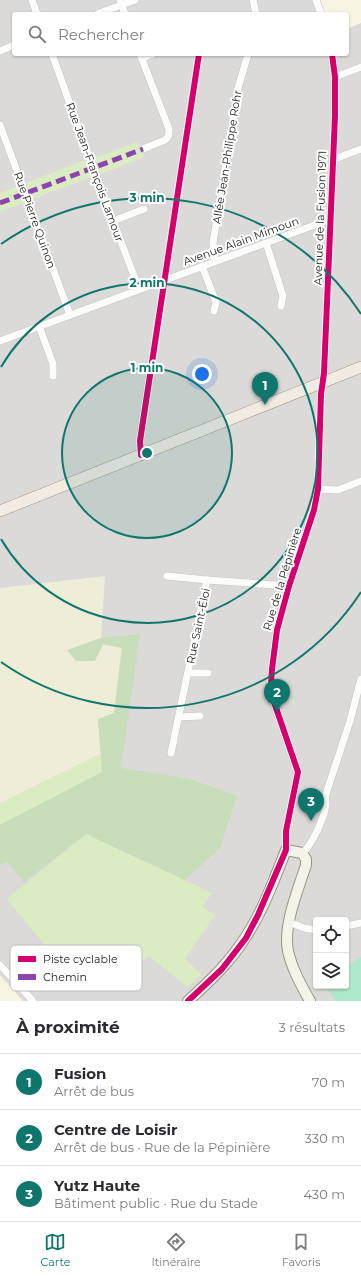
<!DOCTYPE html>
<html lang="fr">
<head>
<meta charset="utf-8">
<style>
	:root { --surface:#fff; --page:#f7f7f7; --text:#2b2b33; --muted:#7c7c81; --line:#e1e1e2; --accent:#0f766e }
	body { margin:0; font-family:Montserrat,sans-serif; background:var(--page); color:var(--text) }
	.controls { position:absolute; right:12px; bottom:12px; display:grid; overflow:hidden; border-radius:4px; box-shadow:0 1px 3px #0004 }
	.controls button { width:36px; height:36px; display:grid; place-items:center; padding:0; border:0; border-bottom:1px solid var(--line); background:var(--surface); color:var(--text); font:20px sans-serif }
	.you { position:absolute; left:202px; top:374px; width:14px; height:14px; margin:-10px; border:3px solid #fff; border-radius:50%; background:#1a73e8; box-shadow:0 0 0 6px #1a73e833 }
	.badge { display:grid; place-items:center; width:26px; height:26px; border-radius:50%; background:var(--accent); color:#fff; font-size:13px; font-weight:700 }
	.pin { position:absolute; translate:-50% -33px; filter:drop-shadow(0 1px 2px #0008) }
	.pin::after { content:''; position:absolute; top:21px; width:14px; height:12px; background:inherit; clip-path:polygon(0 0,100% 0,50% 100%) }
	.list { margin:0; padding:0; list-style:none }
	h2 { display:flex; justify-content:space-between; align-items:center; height:52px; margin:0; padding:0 16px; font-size:17px }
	h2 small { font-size:13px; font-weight:400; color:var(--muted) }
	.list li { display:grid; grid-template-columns:26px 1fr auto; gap:12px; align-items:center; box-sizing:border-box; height:56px; padding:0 16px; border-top:1px solid var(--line) }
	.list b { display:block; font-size:15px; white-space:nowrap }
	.list p { margin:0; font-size:13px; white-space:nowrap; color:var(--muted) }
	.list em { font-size:13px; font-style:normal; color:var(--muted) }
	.icon { flex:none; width:22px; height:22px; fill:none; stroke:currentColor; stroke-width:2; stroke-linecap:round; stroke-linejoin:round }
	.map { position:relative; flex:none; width:361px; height:1001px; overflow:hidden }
	.search { position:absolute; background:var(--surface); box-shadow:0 1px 3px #0004; left:12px; right:12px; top:12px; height:44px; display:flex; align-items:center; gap:10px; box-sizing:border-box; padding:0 14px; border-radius:4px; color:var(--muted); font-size:15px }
	.sheet { height:220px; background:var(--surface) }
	nav { display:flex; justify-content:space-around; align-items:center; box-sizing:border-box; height:56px; border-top:1px solid var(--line); background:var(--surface); font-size:11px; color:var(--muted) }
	nav a { display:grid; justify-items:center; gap:2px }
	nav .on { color:var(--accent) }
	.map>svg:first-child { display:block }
	.residential { fill:#dcdad8; fill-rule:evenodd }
	.education { fill:#f7f5e1 }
	.religious { fill:#dbdad8 }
	.farmland { fill:#eeedd8 }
	.grass { fill:#dbecc2 }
	.forest { fill:#c8ddb9 }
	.pitch { fill:#aee8cd }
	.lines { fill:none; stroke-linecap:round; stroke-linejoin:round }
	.street-casing { stroke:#c5c4c2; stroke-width:8 }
	.secondary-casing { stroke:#96967e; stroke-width:12 }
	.primary-casing { stroke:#a39782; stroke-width:12 }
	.street { stroke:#fcfcfb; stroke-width:7 }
	.secondary { stroke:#f4f3ea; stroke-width:10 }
	.primary { stroke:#f1ebe3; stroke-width:11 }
	.quiet { stroke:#8e44ad; stroke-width:5; stroke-dasharray:10 5; stroke-linecap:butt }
	.cycleway-casing { stroke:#fff; stroke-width:8 }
	.cycleway { stroke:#d6006c; stroke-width:6 }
	.ring { fill:none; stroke:#0f766e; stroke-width:2 }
	.labels { text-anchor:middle; stroke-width:4; stroke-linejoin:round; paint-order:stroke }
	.street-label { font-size:11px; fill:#1e1e1e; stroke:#fff }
	.key { fill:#fff; stroke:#bcbcbc; stroke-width:1 }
	.key-label { font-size:11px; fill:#1e1e1e }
	.centre { fill:#0f766e; stroke:#fff; stroke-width:2 }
	.ring-label { font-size:12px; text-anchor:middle; font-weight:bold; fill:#0f766e; stroke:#fff; stroke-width:4; stroke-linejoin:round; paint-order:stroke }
</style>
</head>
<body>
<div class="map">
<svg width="361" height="1001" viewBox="0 0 361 1001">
	<rect width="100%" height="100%" fill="#edeae6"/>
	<!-- residential -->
	<path class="residential" d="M0 0H361V1001H0ZM14 14H347V54H14ZM316 920H346V986H316Z"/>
	<!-- education -->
	<g class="education">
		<path d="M319 0H361V23L347 29V14H324Z"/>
		<path d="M0 975 23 1001H0Z"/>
	</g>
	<!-- religious -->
	<g class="religious">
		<path d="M281 640 327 654 315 692 277 679Z"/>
		<path d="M361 928V935L346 946V931Z"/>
		<path d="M316 936V968L307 974 304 970 300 959 302 947 306 937Z"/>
	</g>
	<!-- farmland -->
	<path class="farmland" d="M105 576 101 638 68 650 76 661H94L103 644 122 648 114 713 98 720 101 754 0 803V588Z"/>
	<!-- grass -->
	<g class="grass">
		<path d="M137 142 144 157 101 174 95 158Z"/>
		<path d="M87 159 94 176 32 199 26 183Z"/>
		<path d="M18 186 25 203 0 211V193Z"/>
		<path d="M101 754 102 772 0 825V803Z"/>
		<path d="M86 834 212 893 202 907 215 915 185 959 202 975 187 987 149 956 130 972 105 947 71 977 7 899Z"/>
	</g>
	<!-- forest -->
	<path class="forest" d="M140 634 121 768 190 779 237 796 220 848 185 880 86 834 24 882 7 862 0 864V825L102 772 98 719 114 713 122 648 103 644 95 661H76L67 650 101 638Z"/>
	<!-- pitch -->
	<path class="pitch" d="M361 957V1001H336L325 986H346V968Z"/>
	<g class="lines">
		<!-- street casing -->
		<g class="street-casing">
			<g id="street">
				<path d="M32 0 37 14"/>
				<path d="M120 0 125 14"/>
				<path d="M253 0 256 14"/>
				<path d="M316 0 321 14"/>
				<path d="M97 14 135 0"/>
				<path d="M0 51 14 45"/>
				<path d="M52 54 93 168 139 289"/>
				<path d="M140 54 169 129C169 134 169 137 165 140L143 149"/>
				<path d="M142 58 153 54"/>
				<path d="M335 77 361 67"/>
				<path d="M0 125 70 315"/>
				<path d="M332 160 361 149"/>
				<path d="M113 221 144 209"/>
				<path d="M266 243 283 296 281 306"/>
				<path d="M215 261 213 243 238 88 248 54"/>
				<path d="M202 266 216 302 214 311"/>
				<path d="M39 326 53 364V376"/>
				<path d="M0 341 331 219"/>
				<path d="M141 455 140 441 155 340"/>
				<path d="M318 489 338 490 361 481"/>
				<path d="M167 576 207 580"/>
				<path d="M188 673H208"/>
				<path d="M179 717 200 716"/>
				<path d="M171 753 207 580 289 586"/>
				<path d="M286 850V831L298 772 273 699 271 684 272 669 277 630 289 586 314 510 318 489 321 394 324 373 335 116V77L332 54"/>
				<path d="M302 853C312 846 325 816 326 804 326 801 325 798 326 794L350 721 361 679"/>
				<path d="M289 922 304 928 316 930"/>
				<path d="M346 926 361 923"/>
				<path d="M0 965 33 1001"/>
			</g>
		</g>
		<!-- secondary casing -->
		<g class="secondary-casing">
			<path id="secondary" d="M188 1001C209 982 230 962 245 938 263 911 274 880 286 850L302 853 306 859V865C298 890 283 925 288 951 292 969 301 985 310 1001"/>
		</g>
		<!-- primary casing -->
		<g class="primary-casing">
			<path id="primary" d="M0 511 361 367"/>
		</g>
		<!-- street -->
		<use href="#street" class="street"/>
		<!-- secondary -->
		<use href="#secondary" class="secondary"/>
		<!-- primary -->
		<use href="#primary" class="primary"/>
		<!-- quiet -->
		<path class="quiet" d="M0 203 143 149"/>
		<!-- cycleway casing -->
		<g class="cycleway-casing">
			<g id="cycleway">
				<path d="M141 455 140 441 199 54"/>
				<path d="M188 1001 222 969 246 938 258 915 286 850V831L298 772 273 699 271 684 272 669 277 630 289 586 314 510 318 489 321 394 324 373 335 116V77L332 54"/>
			</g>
		</g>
		<!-- cycleway -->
		<use href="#cycleway" class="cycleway"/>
	</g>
	<!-- distance rings -->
	<circle cx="147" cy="453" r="85" fill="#0f766e" fill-opacity=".12"/>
	<g class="ring">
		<circle cx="147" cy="453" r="85"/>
		<path d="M1 367A170 170 0 1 1 1 539"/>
		<path d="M361 592A255 255 0 0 1 1 662M1 244A255 255 0 0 1 361 314"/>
	</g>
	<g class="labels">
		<!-- street labels -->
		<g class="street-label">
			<text transform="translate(227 157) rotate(-81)" y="4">Allée Jean-Philippe Rohr</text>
			<text transform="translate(95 172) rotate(70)" y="4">Rue Jean-François Lamour</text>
			<text transform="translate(320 218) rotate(-88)" y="4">Avenue de la Fusion 1971</text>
			<text transform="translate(35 220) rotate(70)" y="4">Rue Pierre Quinon</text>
			<text transform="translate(241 241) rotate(-20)" y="4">Avenue Alain Mimoun</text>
			<text transform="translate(282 579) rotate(-73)" y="4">Rue de la Pépinière</text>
			<text transform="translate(198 626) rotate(-78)" y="4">Rue Saint-Éloi</text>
		</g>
	</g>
	<!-- legend -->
	<rect x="10" y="945" width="132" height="46" rx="6" class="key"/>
	<rect x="18" y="956" width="18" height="6" fill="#d6006c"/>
	<rect x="18" y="974" width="18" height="6" fill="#8e44ad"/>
	<g class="key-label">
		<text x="43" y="963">Piste cyclable</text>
		<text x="43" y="981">Chemin</text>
	</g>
	<circle cx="147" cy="453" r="6" class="centre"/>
	<g class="ring-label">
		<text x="147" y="202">3 min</text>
		<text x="147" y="287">2 min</text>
		<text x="147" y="372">1 min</text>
	</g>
</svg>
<div class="controls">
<button><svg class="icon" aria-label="locate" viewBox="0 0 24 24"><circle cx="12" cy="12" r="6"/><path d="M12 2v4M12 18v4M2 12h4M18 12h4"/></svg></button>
<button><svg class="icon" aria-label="layers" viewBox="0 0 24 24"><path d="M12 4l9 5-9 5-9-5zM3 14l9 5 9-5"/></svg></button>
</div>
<div class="you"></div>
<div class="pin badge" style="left:265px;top:405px">1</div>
<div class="pin badge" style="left:277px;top:712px">2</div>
<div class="pin badge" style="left:311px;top:821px">3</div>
<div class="search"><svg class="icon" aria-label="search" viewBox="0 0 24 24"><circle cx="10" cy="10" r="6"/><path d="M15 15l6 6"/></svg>Rechercher</div>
</div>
<section class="sheet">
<h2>À proximité<small>3 résultats</small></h2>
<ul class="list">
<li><span class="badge">1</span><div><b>Fusion</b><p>Arrêt de bus</p></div><em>70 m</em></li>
<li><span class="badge">2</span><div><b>Centre de Loisir</b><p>Arrêt de bus · Rue de la Pépinière</p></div><em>330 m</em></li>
<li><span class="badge">3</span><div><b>Yutz Haute</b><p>Bâtiment public · Rue du Stade</p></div><em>430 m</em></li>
</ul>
</section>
<nav>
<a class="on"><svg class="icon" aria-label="map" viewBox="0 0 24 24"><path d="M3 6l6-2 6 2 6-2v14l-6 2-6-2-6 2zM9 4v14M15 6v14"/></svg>Carte</a>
<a><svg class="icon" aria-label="directions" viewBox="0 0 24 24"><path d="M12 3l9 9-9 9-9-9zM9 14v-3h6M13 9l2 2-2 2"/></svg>Itinéraire</a>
<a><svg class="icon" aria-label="saved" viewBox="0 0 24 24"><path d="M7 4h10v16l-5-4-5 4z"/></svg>Favoris</a>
</nav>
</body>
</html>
